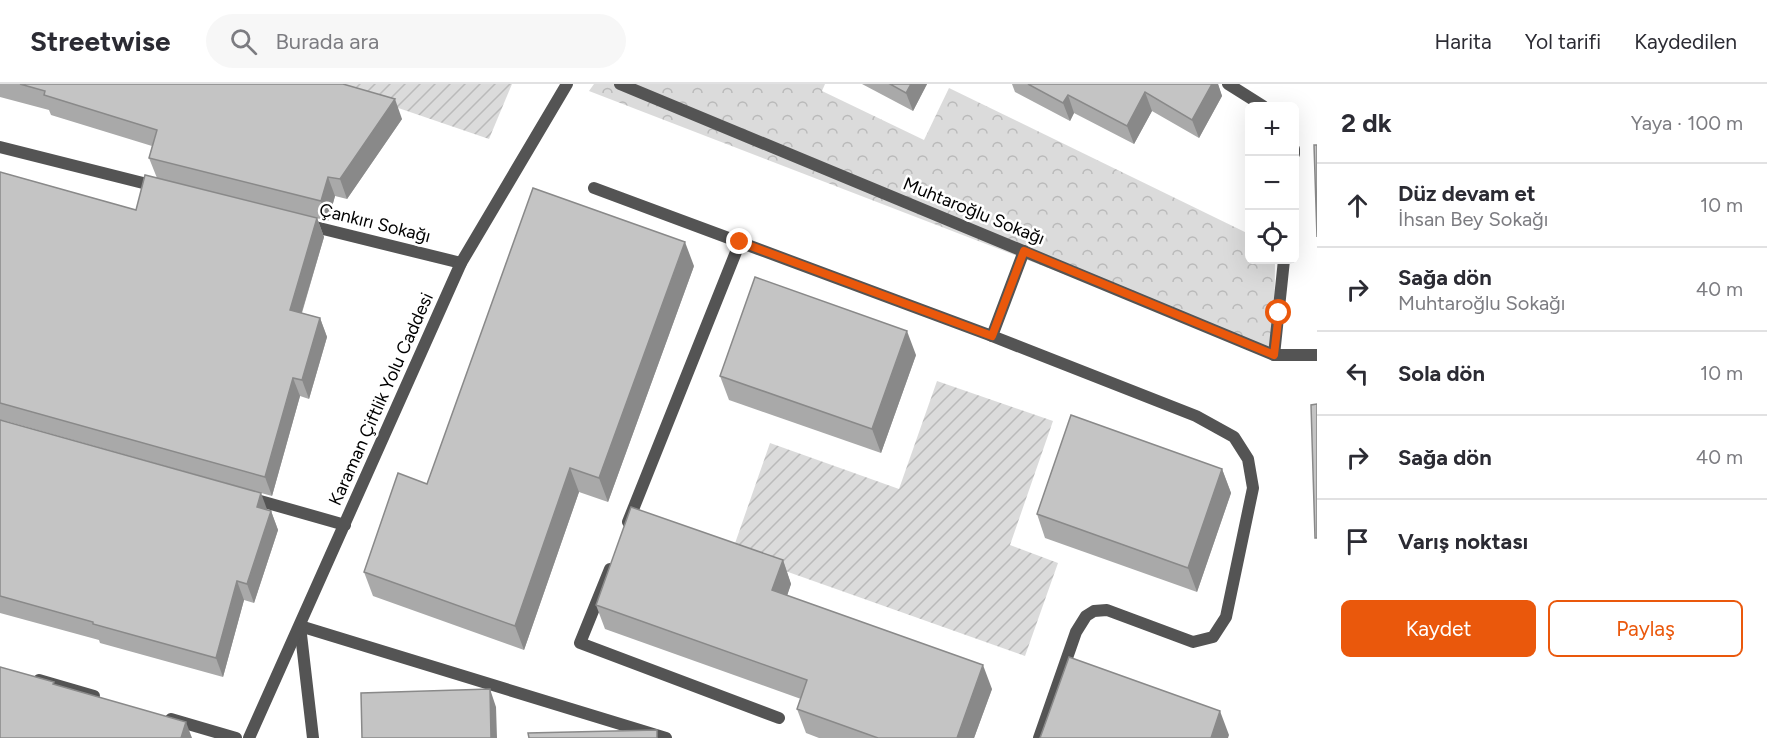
<!DOCTYPE html>
<html lang="tr">
<head>
<meta charset="utf-8">
<style>
	:root { --surface:#fff; --page:#f7f7f7; --text:#2b2b33; --muted:#7c7c81; --line:#e1e1e2; --accent:#ea580c }
	body { margin:0; font-family:Figtree,sans-serif; background:var(--page); color:var(--text) }
	.controls { position:absolute; right:18px; top:18px; display:grid; overflow:hidden; border-radius:9px; box-shadow:0 6px 24px #0002 }
	.controls button { width:54px; height:54px; display:grid; place-items:center; padding:0; border:0; border-bottom:2px solid var(--line); background:var(--surface); color:var(--text); font:30px sans-serif }
	.stop { position:absolute; width:18px; height:18px; margin:-14px; border:4px solid #ea580c; border-radius:50%; background:#fff }
	.stop.end { background:#ea580c; border-color:#fff; box-shadow:0 2px 6px #0008 }
	.list { margin:0; padding:0; list-style:none }
	h2 { display:flex; justify-content:space-between; align-items:center; height:78px; margin:0; padding:0 24px; font-size:26px }
	h2 small { font-size:20px; font-weight:400; color:var(--muted) }
	.list li { display:grid; grid-template-columns:39px 1fr auto; gap:18px; align-items:center; box-sizing:border-box; height:84px; padding:0 24px; border-top:2px solid var(--line) }
	.list b { display:block; font-size:22px; white-space:nowrap }
	.list p { margin:0; font-size:20px; white-space:nowrap; color:var(--muted) }
	.list em { font-size:20px; font-style:normal; color:var(--muted) }
	.actions { display:flex; gap:12px; padding:18px 24px }
	.actions a { flex:1; padding:14px 0; border:2px solid var(--accent); border-radius:9px; text-align:center; font-size:21px; color:var(--accent) }
	.actions .main { background:var(--accent); color:#fff }
	.icon { flex:none; width:33px; height:33px; fill:none; stroke:currentColor; stroke-width:2; stroke-linecap:round; stroke-linejoin:round }
	.map { position:relative; flex:none; width:1317px; height:654px; overflow:hidden }
	header { display:flex; align-items:center; gap:36px; box-sizing:border-box; height:84px; padding:0 30px; background:var(--surface); border-bottom:2px solid var(--line) }
	header strong { font-size:28px }
	nav { display:flex; gap:33px; margin-inline-start:auto; font-size:21px }
	.search { width:420px; height:54px; background:var(--page); display:flex; align-items:center; gap:15px; box-sizing:border-box; padding:0 21px; border-radius:33px; color:var(--muted); font-size:22px }
	main { display:flex }
	aside { flex:1; background:var(--surface) }
	.map>svg:first-child { display:block }
	.forest { fill:url(#forest-crowns) }
	.garden { fill:url(#garden-furrows) }
	.lines { fill:none; stroke-linecap:round; stroke-linejoin:round }
	.service { stroke:#545454; stroke-width:12 }
	.minor { stroke:#545454; stroke-width:12 }
	.tertiary { stroke:#545454; stroke-width:12 }
	.wall { fill:#a9a9a9 }
	.shaded-wall { fill:#898989 }
	.building { fill:#c4c4c4; stroke:#898989; stroke-width:1.5 }
	.route { stroke:#ea580c; stroke-width:8 }
	.labels { text-anchor:middle; stroke-width:5; stroke-linejoin:round; paint-order:stroke }
	.street-label { font-size:18px; fill:#000; stroke:#fff }
</style>
</head>
<body>
<header>
<strong>Streetwise</strong>
<div class="search"><svg class="icon" aria-label="search" viewBox="0 0 24 24"><circle cx="10" cy="10" r="6"/><path d="M15 15l6 6"/></svg>Burada ara</div>
<nav><a>Harita</a><a>Yol tarifi</a><a>Kaydedilen</a></nav>
</header>
<main>
<div class="map">
<svg width="1317" height="654" viewBox="0 0 1317 654">
	<defs>
		<pattern id="forest-crowns" width="20" height="18" patternUnits="userSpaceOnUse" patternTransform="scale(1.5)"><rect width="20" height="18" fill="#dbdbdb"/><path d="M2 6a3 3 0 1 1 6 0M12 15a3 3 0 1 1 6 0" fill="none" stroke="#bababa"/></pattern>
		<pattern id="garden-furrows" width="10" height="10" patternUnits="userSpaceOnUse" patternTransform="scale(1.5)"><rect width="10" height="10" fill="#dbdbdb"/><path d="M-1 1l2-2M0 10L10 0M9 11l2-2" fill="none" stroke="#bababa"/></pattern>
	</defs>
	<rect width="100%" height="100%" fill="#fff"/>
	<!-- forest -->
	<path class="forest" d="M594 0H825L822 7 924 56 949 4 1249 150 1250 176H1275L1274 271 589 7Z"/>
	<!-- garden -->
	<g class="garden">
		<path d="M328 0H512L489 55Z"/>
		<path d="M937 297 1053 337 1010 461 1058 479 1025 572 732 468 770 359 899 405Z"/>
	</g>
	<g class="lines">
		<!-- service -->
		<g class="service">
			<path d="M594 104 992 252 1024 167"/>
			<path d="M992 252 1196 332 1234 353 1248 375 1253 404 1226 533 1213 553 1193 558 1107 526 1094 527 1086 532 1076 548 1039 654"/>
			<path d="M628 438 740 158"/>
			<path d="M610 485 580 559 779 634"/>
		</g>
		<!-- minor -->
		<g class="minor">
			<path d="M620 0 1274 271H1317"/>
			<path d="M1228 0 1263 22"/>
			<path d="M0 63 159 103"/>
			<path d="M1294 65V70"/>
			<path d="M307 141 461 179"/>
			<path d="M1274 271 1284 176"/>
			<path d="M250 414 345 441"/>
			<path d="M39 596 94 612"/>
			<path d="M171 635 236 654"/>
			<path d="M313 654 300 542 666 654"/>
		</g>
		<!-- tertiary -->
		<path class="tertiary" d="M249 654 461 179 567 0"/>
	</g>
	<!-- wall -->
	<g class="wall">
		<path d="M0 0H343L402 35 347 115 335 112 328 137 157 94 149 74 152 62 51 31 49 26 0 13Z"/>
		<path d="M862 0H927L913 27Z"/>
		<path d="M1012 0H1218L1222 12 1199 54 1152 27 1134 60 1074 29 1070 37 1015 8Z"/>
		<path d="M0 88 136 126 317 134 324 153 302 229 320 234 327 253 309 315 300 312 272 412 2 336 271 427 278 446 254 519 244 516 223 593 100 559 99 556 0 529Z"/>
		<path d="M694 182 608 418 579 408 524 566 373 512 364 488 427 400Z"/>
		<path d="M916 271 881 369 729 316 720 292Z"/>
		<path d="M1222 385 1231 409 1197 508 1045 454 1037 430Z"/>
		<path d="M783 476 791 500 787 511 992 605 974 654H819L806 649 797 625 801 615 605 545 596 521Z"/>
	</g>
	<!-- shaded-wall -->
	<g class="shaded-wall">
		<path d="M911 0H927L913 27 906 9Z"/>
		<path d="M1212 0H1218L1222 12 1199 54 1192 36Z"/>
		<path d="M1145 8 1152 27 1134 60 1127 42Z"/>
		<path d="M1068 11 1074 29 1070 37 1063 19Z"/>
		<path d="M395 15 402 35 347 115 340 95Z"/>
		<path d="M328 93 335 112 328 137 321 117Z"/>
		<path d="M317 134 324 153 297 244 290 226Z"/>
		<path d="M685 158 694 182 608 418 599 394Z"/>
		<path d="M320 234 327 253 309 315 302 296Z"/>
		<path d="M907 247 916 271 881 369 872 345Z"/>
		<path d="M293 294 300 312 272 412 265 393Z"/>
		<path d="M570 384 579 408 524 566 515 542Z"/>
		<path d="M1222 385 1231 409 1197 508 1188 484Z"/>
		<path d="M261 409 268 428 257 423Z"/>
		<path d="M271 427 278 446 254 519 247 500Z"/>
		<path d="M783 476 791 500 781 530 772 506Z"/>
		<path d="M237 497 244 516 223 593 216 574Z"/>
		<path d="M983 581 992 605 974 654H957Z"/>
		<path d="M490 605 496 623 497 654H491Z"/>
		<path d="M1220 627 1229 651 1228 654H1211Z"/>
		<path d="M186 638 192 654H181Z"/>
	</g>
	<!-- building -->
	<g class="building">
		<path d="M20 0H343L395 15 340 95 328 93 321 117 149 74 157 46 44 11 45 7Z"/>
		<path d="M890 0H911L906 9Z"/>
		<path d="M1028 0H1212L1192 36 1145 8 1127 42 1068 11 1063 19Z"/>
		<path d="M1314 61H1317V153Z"/>
		<path d="M0 88 136 126 145 91 317 134 290 226 320 234 302 296 293 294 265 393 0 319Z"/>
		<path d="M533 104 685 158 599 394 570 384 515 542 364 488 398 389 427 400Z"/>
		<path d="M755 193 907 247 872 345 720 292Z"/>
		<path d="M1317 320V454H1315L1311 321Z"/>
		<path d="M1071 331 1222 385 1188 484 1037 430Z"/>
		<path d="M0 336 261 409 257 423 271 427 247 500 237 497 216 574 93 540V538L0 512Z"/>
		<path d="M631 423 783 476 772 506 983 581 957 654H878L797 625 807 596 596 521Z"/>
		<path d="M1069 573 1220 627 1211 654H1040Z"/>
		<path d="M0 583 54 598 53 600 186 638 181 654H0Z"/>
		<path d="M490 605 491 654H362L361 609Z"/>
		<path d="M657 646V654H529L528 649Z"/>
	</g>
	<g class="lines">
		<!-- route -->
		<path class="route" d="M740 158 992 252 1024 167 1274 271 1279 229"/>
	</g>
	<g class="labels">
		<!-- street labels -->
		<g class="street-label">
			<text transform="translate(974 127) rotate(22)" y="6">Muhtaroğlu Sokağı</text>
			<text transform="translate(375 139) rotate(14)" y="6">Çankırı Sokağı</text>
			<text transform="translate(381 315) rotate(-66)" y="6">Karaman Çiftlik Yolu Caddesi</text>
		</g>
	</g>
</svg>
<div class="controls">
<button>+</button>
<button>−</button>
<button><svg class="icon" aria-label="locate" viewBox="0 0 24 24"><circle cx="12" cy="12" r="6"/><path d="M12 2v4M12 18v4M2 12h4M18 12h4"/></svg></button>
</div>
<div class="stop" style="left:1279px;top:229px"></div>
<div class="stop end" style="left:740px;top:158px"></div>
</div>
<aside>
<h2>2 dk<small>Yaya · 100 m</small></h2>
<ul class="list">
<li><svg class="icon" aria-label="ahead" viewBox="0 0 24 24"><path d="M12 20V5M6 11l6-6 6 6"/></svg><div><b>Düz devam et</b><p>İhsan Bey Sokağı</p></div><em>10 m</em></li>
<li><svg class="icon" aria-label="right" viewBox="0 0 24 24"><path d="M7 20v-9h11M14 6l5 5-5 5"/></svg><div><b>Sağa dön</b><p>Muhtaroğlu Sokağı</p></div><em>40 m</em></li>
<li><svg class="icon" aria-label="left" viewBox="0 0 24 24"><path d="M17 20v-9H6M10 6l-5 5 5 5"/></svg><div><b>Sola dön</b></div><em>10 m</em></li>
<li><svg class="icon" aria-label="right" viewBox="0 0 24 24"><path d="M7 20v-9h11M14 6l5 5-5 5"/></svg><div><b>Sağa dön</b></div><em>40 m</em></li>
<li><svg class="icon" aria-label="arrive" viewBox="0 0 24 24"><path d="M6 21V4h12l-3 4 3 4H6"/></svg><div><b>Varış noktası</b></div></li>
</ul>
<div class="actions"><a class="main">Kaydet</a><a>Paylaş</a></div>
</aside>
</main>
</body>
</html>
